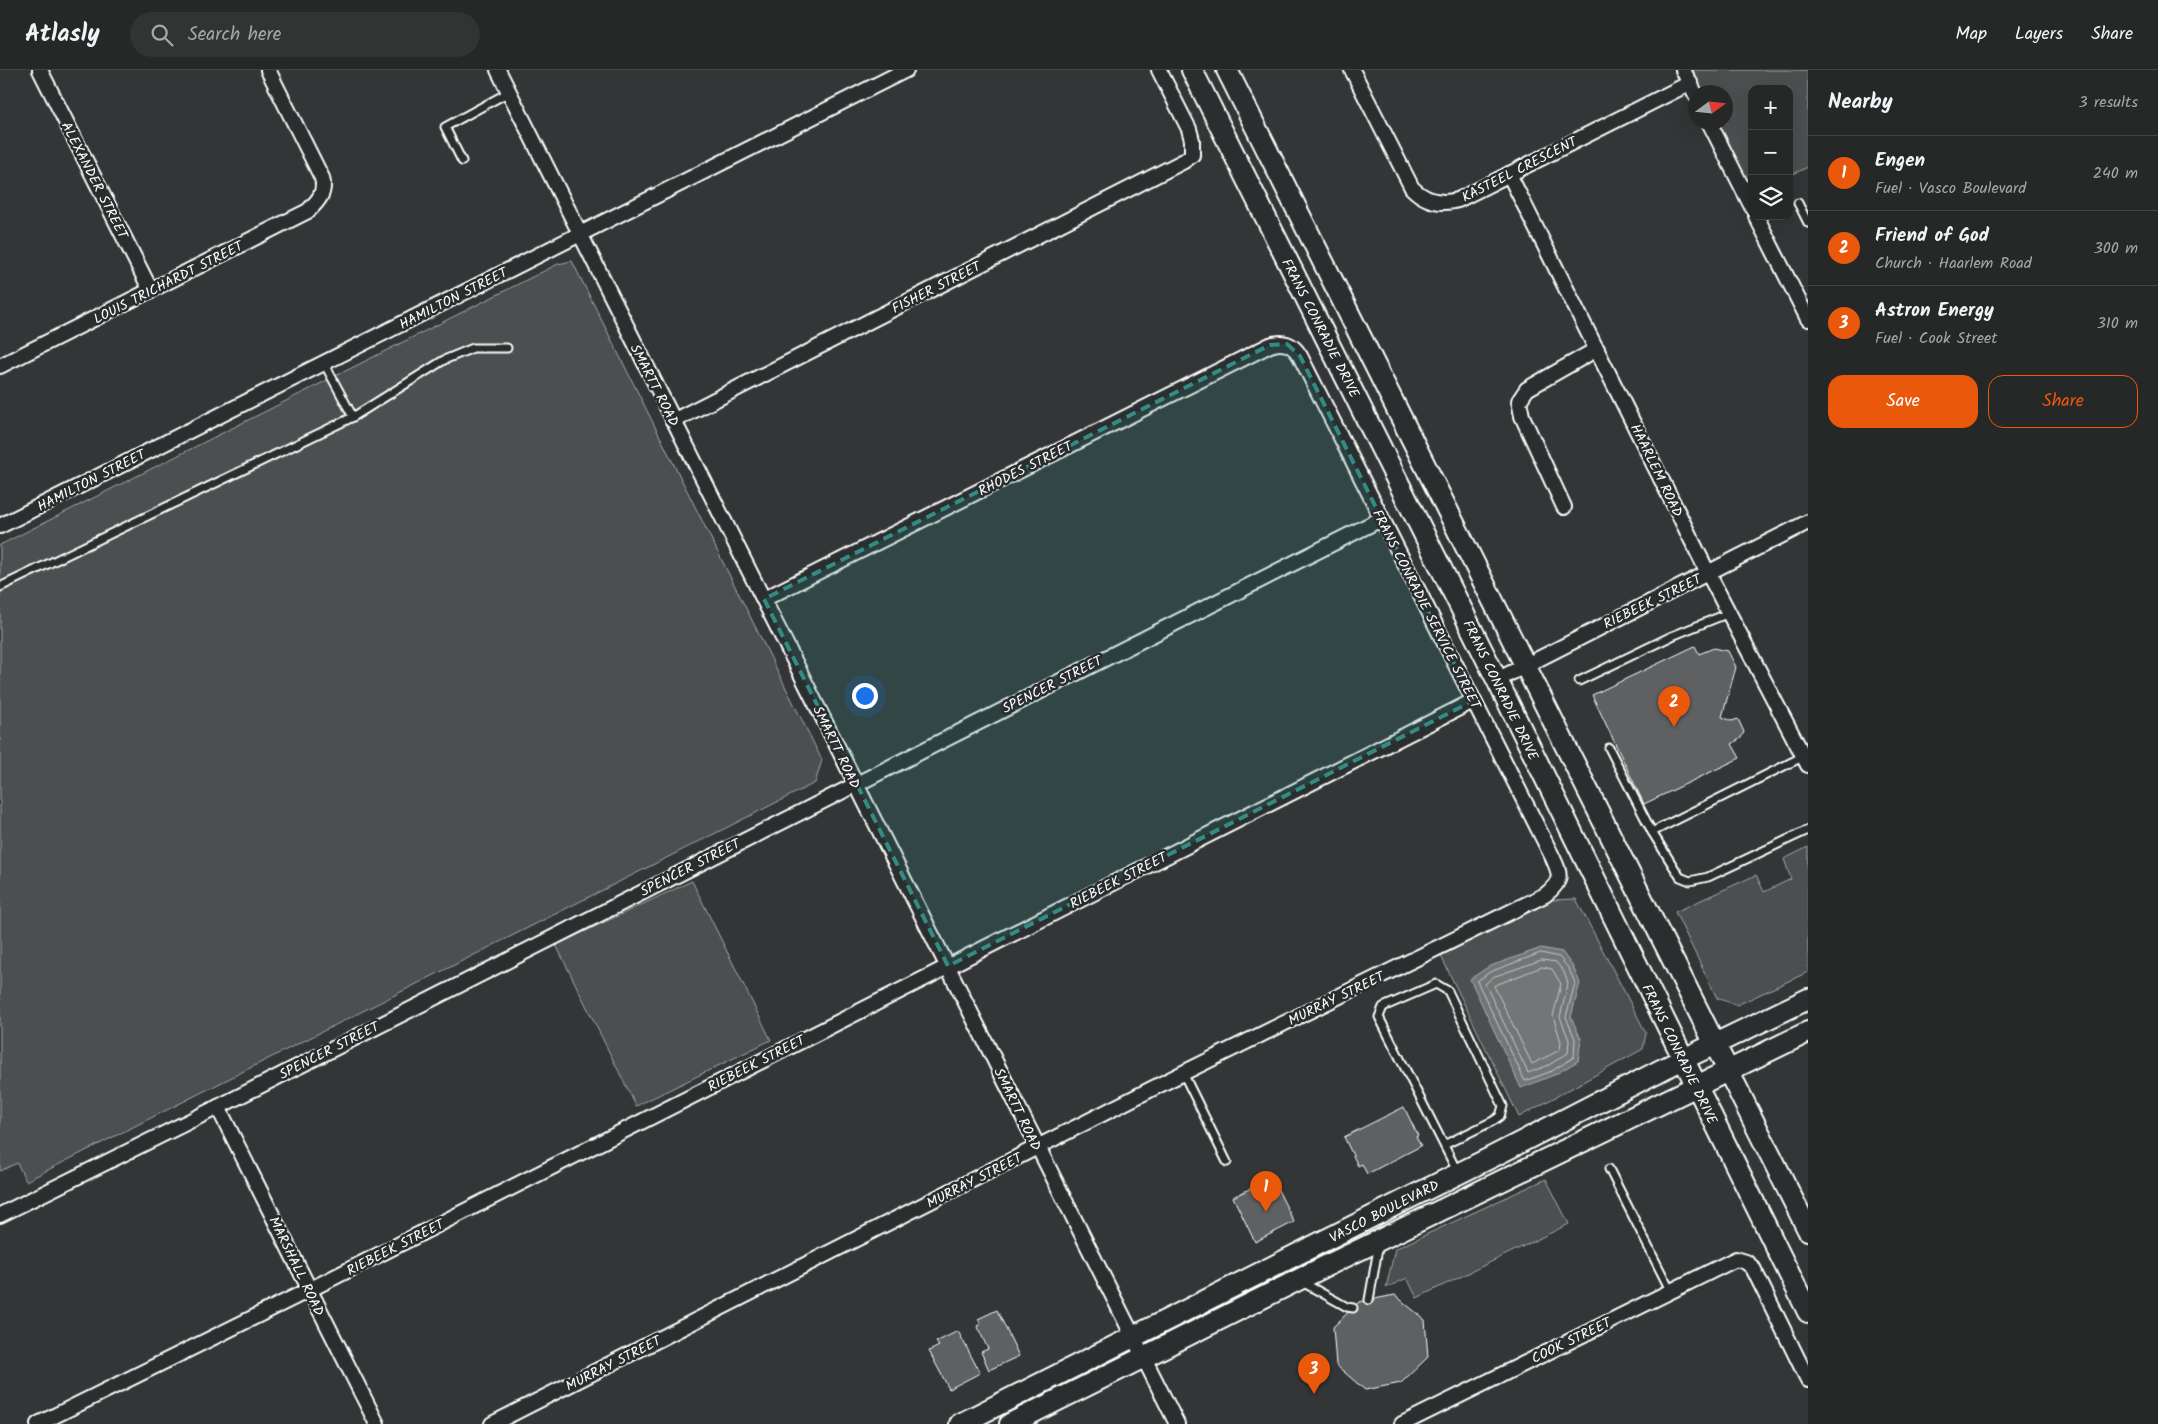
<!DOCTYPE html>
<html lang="en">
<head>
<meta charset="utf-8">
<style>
	:root { --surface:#262828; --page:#323434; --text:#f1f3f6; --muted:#a4a6a8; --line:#424445; --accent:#ea580c }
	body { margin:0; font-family:Kalam,sans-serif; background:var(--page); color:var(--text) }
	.controls { position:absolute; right:15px; top:15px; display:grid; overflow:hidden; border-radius:10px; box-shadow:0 5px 20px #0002 }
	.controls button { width:45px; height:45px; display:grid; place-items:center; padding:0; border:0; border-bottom:1px solid var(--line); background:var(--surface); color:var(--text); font:25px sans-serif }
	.compass { position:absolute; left:1688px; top:15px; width:45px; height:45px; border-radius:50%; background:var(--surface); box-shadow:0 5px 20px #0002; rotate:75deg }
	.you { position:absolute; left:864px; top:625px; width:18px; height:18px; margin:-12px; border:4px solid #fff; border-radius:50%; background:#1a73e8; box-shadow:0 0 0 8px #1a73e833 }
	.badge { display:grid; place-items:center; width:32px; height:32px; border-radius:50%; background:var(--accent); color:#fff; font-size:16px; font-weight:700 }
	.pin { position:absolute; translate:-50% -41px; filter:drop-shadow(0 1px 2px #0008) }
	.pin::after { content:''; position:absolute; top:26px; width:18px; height:15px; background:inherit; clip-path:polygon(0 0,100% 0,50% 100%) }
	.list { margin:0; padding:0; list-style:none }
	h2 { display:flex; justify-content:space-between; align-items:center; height:65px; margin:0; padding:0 20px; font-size:21px }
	h2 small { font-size:16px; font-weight:400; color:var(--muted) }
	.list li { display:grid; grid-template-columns:32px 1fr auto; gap:15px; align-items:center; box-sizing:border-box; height:75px; padding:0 20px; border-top:1px solid var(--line) }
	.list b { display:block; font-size:19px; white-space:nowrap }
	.list p { margin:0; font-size:16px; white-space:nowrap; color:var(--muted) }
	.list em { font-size:16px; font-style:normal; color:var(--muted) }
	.actions { display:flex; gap:10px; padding:15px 20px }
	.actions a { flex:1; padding:11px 0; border:1px solid var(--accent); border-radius:15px; text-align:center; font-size:18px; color:var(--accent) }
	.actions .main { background:var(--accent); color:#fff }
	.icon { flex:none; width:28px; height:28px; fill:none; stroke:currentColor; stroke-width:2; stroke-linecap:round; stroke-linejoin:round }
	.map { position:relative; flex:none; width:1808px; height:1354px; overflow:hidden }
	header { display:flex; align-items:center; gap:30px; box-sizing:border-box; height:70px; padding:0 25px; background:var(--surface); border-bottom:1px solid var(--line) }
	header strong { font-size:24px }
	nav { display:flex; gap:28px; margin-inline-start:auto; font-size:18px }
	.search { width:350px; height:45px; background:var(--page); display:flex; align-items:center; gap:12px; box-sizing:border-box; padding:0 18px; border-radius:28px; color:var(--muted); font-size:19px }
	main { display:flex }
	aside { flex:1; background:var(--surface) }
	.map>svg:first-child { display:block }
	.green { fill:#4c4f50; stroke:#a6a7a8 }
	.water { fill:#737576; stroke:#abacad }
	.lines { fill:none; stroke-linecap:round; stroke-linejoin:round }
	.shore { stroke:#c7c8c8; stroke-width:1 }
	.building { fill:#5f6162; stroke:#fff }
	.service-casing { stroke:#fff; stroke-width:11 }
	.minor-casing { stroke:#fff; stroke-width:18 }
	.secondary-casing { stroke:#fff; stroke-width:24 }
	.service { stroke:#2a2d2e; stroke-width:7 }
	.minor { stroke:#2a2d2e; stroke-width:14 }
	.secondary { stroke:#2a2d2e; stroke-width:20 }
	.marked { fill:#338b84; fill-opacity:0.2; stroke:#338b84; stroke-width:4; stroke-dasharray:10 6; stroke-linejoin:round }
	.labels { text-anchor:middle; stroke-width:5; stroke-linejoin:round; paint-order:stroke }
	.street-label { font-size:14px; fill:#fff; stroke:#2a2d2e }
</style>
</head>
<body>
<header>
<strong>Atlasly</strong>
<div class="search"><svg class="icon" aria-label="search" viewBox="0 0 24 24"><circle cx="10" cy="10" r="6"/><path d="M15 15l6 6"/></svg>Search here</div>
<nav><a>Map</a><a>Layers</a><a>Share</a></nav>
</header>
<main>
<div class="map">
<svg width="1808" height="1354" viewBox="0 0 1808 1354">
	<rect width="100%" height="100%" fill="#333536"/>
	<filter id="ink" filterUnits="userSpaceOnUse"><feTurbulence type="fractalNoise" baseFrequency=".02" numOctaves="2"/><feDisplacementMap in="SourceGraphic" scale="10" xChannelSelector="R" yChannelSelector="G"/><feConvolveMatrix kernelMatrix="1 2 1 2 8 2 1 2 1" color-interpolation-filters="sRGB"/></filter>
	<g filter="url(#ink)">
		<!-- green -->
		<g class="green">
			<path d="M1692 0H1808V97L1789 106V19H1752V119L1718 53 1726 52V22H1703Z"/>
			<path d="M572 191 822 690 815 713 26 1111 17 1093 0 1101V475L558 194Z"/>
			<path d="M1808 777V902L1737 935 1717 928 1675 842 1756 805 1764 822 1791 809 1784 789Z"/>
			<path d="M692 811 771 970 636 1036 556 875Z"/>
			<path d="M1576 829 1646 963 1643 979 1519 1047 1441 886 1551 830Z"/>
			<path d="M1546 1109 1569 1154 1417 1228 1407 1208 1386 1218 1395 1179Z"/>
		</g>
		<!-- water -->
		<path class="water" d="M1541 878 1562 882 1573 897 1580 913 1571 947 1581 969 1578 991 1554 1005 1521 1018 1470 909 1488 897Z"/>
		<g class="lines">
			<!-- shore -->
			<g class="shore">
				<path d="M1541 883 1559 887 1569 899 1575 913 1566 947 1575 969 1574 987 1552 1001 1525 1011 1477 911 1490 902Z"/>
				<path d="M1542 890 1556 892 1564 902 1568 914 1560 947 1569 970 1568 983 1549 995 1528 1003 1485 914 1493 907Z"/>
				<path d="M1542 897 1552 899 1561 914 1553 946 1561 972 1560 980 1532 994 1494 916Z"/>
			</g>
		</g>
		<!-- building -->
		<g class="building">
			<path d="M1695 576 1699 584 1714 578 1728 581 1736 597 1722 647 1732 651 1738 649 1744 662 1741 668 1732 674 1740 688 1644 734 1592 625Z"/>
			<path d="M1404 1037 1418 1066 1416 1067 1421 1076 1367 1104 1362 1094 1358 1096 1344 1067Z"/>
			<path d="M1272 1108 1294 1152 1255 1172 1233 1127Z"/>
			<path d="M1395 1225 1425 1250 1428 1287 1401 1313 1365 1320 1336 1295 1333 1257 1359 1232Z"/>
			<path d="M997 1240 1019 1286 989 1300 981 1282 988 1279 977 1256 981 1254 978 1249Z"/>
			<path d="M958 1261 980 1303 949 1319 929 1281 939 1276 936 1272Z"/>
		</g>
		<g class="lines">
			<!-- service casing -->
			<g class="service-casing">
				<g id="service">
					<path d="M462 91 445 57 509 22"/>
					<path d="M1798 133 1808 153"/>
					<path d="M324 293 353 347 444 290 473 278H507"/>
					<path d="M0 517 353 347"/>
					<path d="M1579 611 1672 566 1729 543"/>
					<path d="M1609 678 1652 762"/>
					<path d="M1804 686 1652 762 1680 807 1690 811 1708 807 1808 760"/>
					<path d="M1183 1003 1227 1092"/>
					<path d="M1444 1075 1493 1051 1500 1046 1503 1036 1448 921 1436 914 1383 937 1379 947 1458 1103"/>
					<path d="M1609 1099 1670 1220"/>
					<path d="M1302 1212 1347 1237 1353 1238"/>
					<path d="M1369 1230 1379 1173"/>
				</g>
			</g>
			<!-- minor casing -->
			<g class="minor-casing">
				<g id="minor">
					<path d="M40 0 151 221"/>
					<path d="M498 0 1177 1354"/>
					<path d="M1352 0 1412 118C1425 131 1440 135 1458 130L1690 13"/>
					<path d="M1683 0 1696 25"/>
					<path d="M1709 52 1752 137"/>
					<path d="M1509 104 1708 503 1808 695"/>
					<path d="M1756 146 1808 249"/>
					<path d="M0 296 308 141C318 131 326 123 322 108L268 0"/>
					<path d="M673 351 1184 91 1192 85V70L1189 59 1159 0"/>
					<path d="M1564 437 1522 346 1519 331 1527 319 1597 279"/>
					<path d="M0 456 906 0"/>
					<path d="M1497 610 1808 452"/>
					<path d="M218 1037 377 1354"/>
					<path d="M0 1145 218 1037 1381 449"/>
					<path d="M38 1354 309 1220 1473 631"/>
					<path d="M492 1354 1183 1003 1545 825C1563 811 1561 805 1552 786L1300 286C1293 274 1283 270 1270 275L764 529"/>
					<path d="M1402 1354 1736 1189 1746 1192 1753 1198 1808 1310"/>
				</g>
			</g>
			<!-- secondary casing -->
			<g class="secondary-casing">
				<g id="secondary">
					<path d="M1192 0 1497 610 1808 1242"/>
					<path d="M1227 0 1808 1160"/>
					<path d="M960 1354 1413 1126 1490 1088 1663 999 1808 929"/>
					<path d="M1010 1354 1324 1197 1808 962"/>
				</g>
			</g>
			<!-- service -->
			<use href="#service" class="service"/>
			<!-- minor -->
			<use href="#minor" class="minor"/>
			<!-- secondary -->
			<use href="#secondary" class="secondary"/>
		</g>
	</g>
	<!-- marked area -->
	<path class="marked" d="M1287 274 1300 286 1473 631 948 896 764 529 1270 275Z"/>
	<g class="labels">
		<!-- street labels -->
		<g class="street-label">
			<text transform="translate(1519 99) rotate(-27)" y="5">KASTEEL CRESCENT</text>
			<text transform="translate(95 110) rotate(63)" y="5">ALEXANDER STREET</text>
			<text transform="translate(168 212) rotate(-27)" y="5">LOUIS TRICHARDT STREET</text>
			<text transform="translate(936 217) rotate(-27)" y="5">FISHER STREET</text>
			<text transform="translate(453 228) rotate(-27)" y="5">HAMILTON STREET</text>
			<text transform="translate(1321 258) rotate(63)" y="5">FRANS CONRADIE DRIVE</text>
			<text transform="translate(655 315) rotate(63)" y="5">SMARTT ROAD</text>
			<text transform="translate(1025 398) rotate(-27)" y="5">RHODES STREET</text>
			<text transform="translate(1657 400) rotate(64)" y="5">HAARLEM ROAD</text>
			<text transform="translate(91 410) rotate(-27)" y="5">HAMILTON STREET</text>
			<text transform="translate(1652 531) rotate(-26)" y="5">RIEBEEK STREET</text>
			<text transform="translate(1427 539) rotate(63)" y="5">FRANS CONRADIE SERVICE STREET</text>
			<text transform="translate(1052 614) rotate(-27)" y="5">SPENCER STREET</text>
			<text transform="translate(1501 620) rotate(64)" y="5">FRANS CONRADIE DRIVE</text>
			<text transform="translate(837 677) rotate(64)" y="5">SMARTT ROAD</text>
			<text transform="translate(690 797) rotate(-27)" y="5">SPENCER STREET</text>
			<text transform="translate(1118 810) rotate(-27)" y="5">RIEBEEK STREET</text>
			<text transform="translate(1336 928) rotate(-26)" y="5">MURRAY STREET</text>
			<text transform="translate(329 980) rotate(-27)" y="5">SPENCER STREET</text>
			<text transform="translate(1680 984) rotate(64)" y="5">FRANS CONRADIE DRIVE</text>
			<text transform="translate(756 993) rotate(-27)" y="5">RIEBEEK STREET</text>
			<text transform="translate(1018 1039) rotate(64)" y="5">SMARTT ROAD</text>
			<text transform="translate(974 1110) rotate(-27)" y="5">MURRAY STREET</text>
			<text transform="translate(1384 1141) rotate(-27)" y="5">VASCO BOULEVARD</text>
			<text transform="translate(395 1177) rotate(-27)" y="5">RIEBEEK STREET</text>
			<text transform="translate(297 1196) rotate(64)" y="5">MARSHALL ROAD</text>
			<text transform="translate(1571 1270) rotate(-26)" y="5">COOK STREET</text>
			<text transform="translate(613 1293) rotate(-27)" y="5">MURRAY STREET</text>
		</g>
	</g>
</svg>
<div class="controls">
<button>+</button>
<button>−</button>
<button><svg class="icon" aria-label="layers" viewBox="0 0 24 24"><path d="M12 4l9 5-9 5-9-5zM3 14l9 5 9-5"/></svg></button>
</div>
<svg class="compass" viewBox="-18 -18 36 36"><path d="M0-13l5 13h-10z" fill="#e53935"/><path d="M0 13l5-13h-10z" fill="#a4a6a8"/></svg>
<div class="you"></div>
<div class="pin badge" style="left:1266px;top:1142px">1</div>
<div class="pin badge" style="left:1674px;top:657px">2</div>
<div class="pin badge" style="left:1314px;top:1324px">3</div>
</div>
<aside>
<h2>Nearby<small>3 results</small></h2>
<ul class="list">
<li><span class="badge">1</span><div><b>Engen</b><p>Fuel · Vasco Boulevard</p></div><em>240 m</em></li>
<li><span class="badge">2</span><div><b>Friend of God</b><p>Church · Haarlem Road</p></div><em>300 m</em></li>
<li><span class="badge">3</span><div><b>Astron Energy</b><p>Fuel · Cook Street</p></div><em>310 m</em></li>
</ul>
<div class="actions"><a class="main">Save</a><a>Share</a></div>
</aside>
</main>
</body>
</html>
